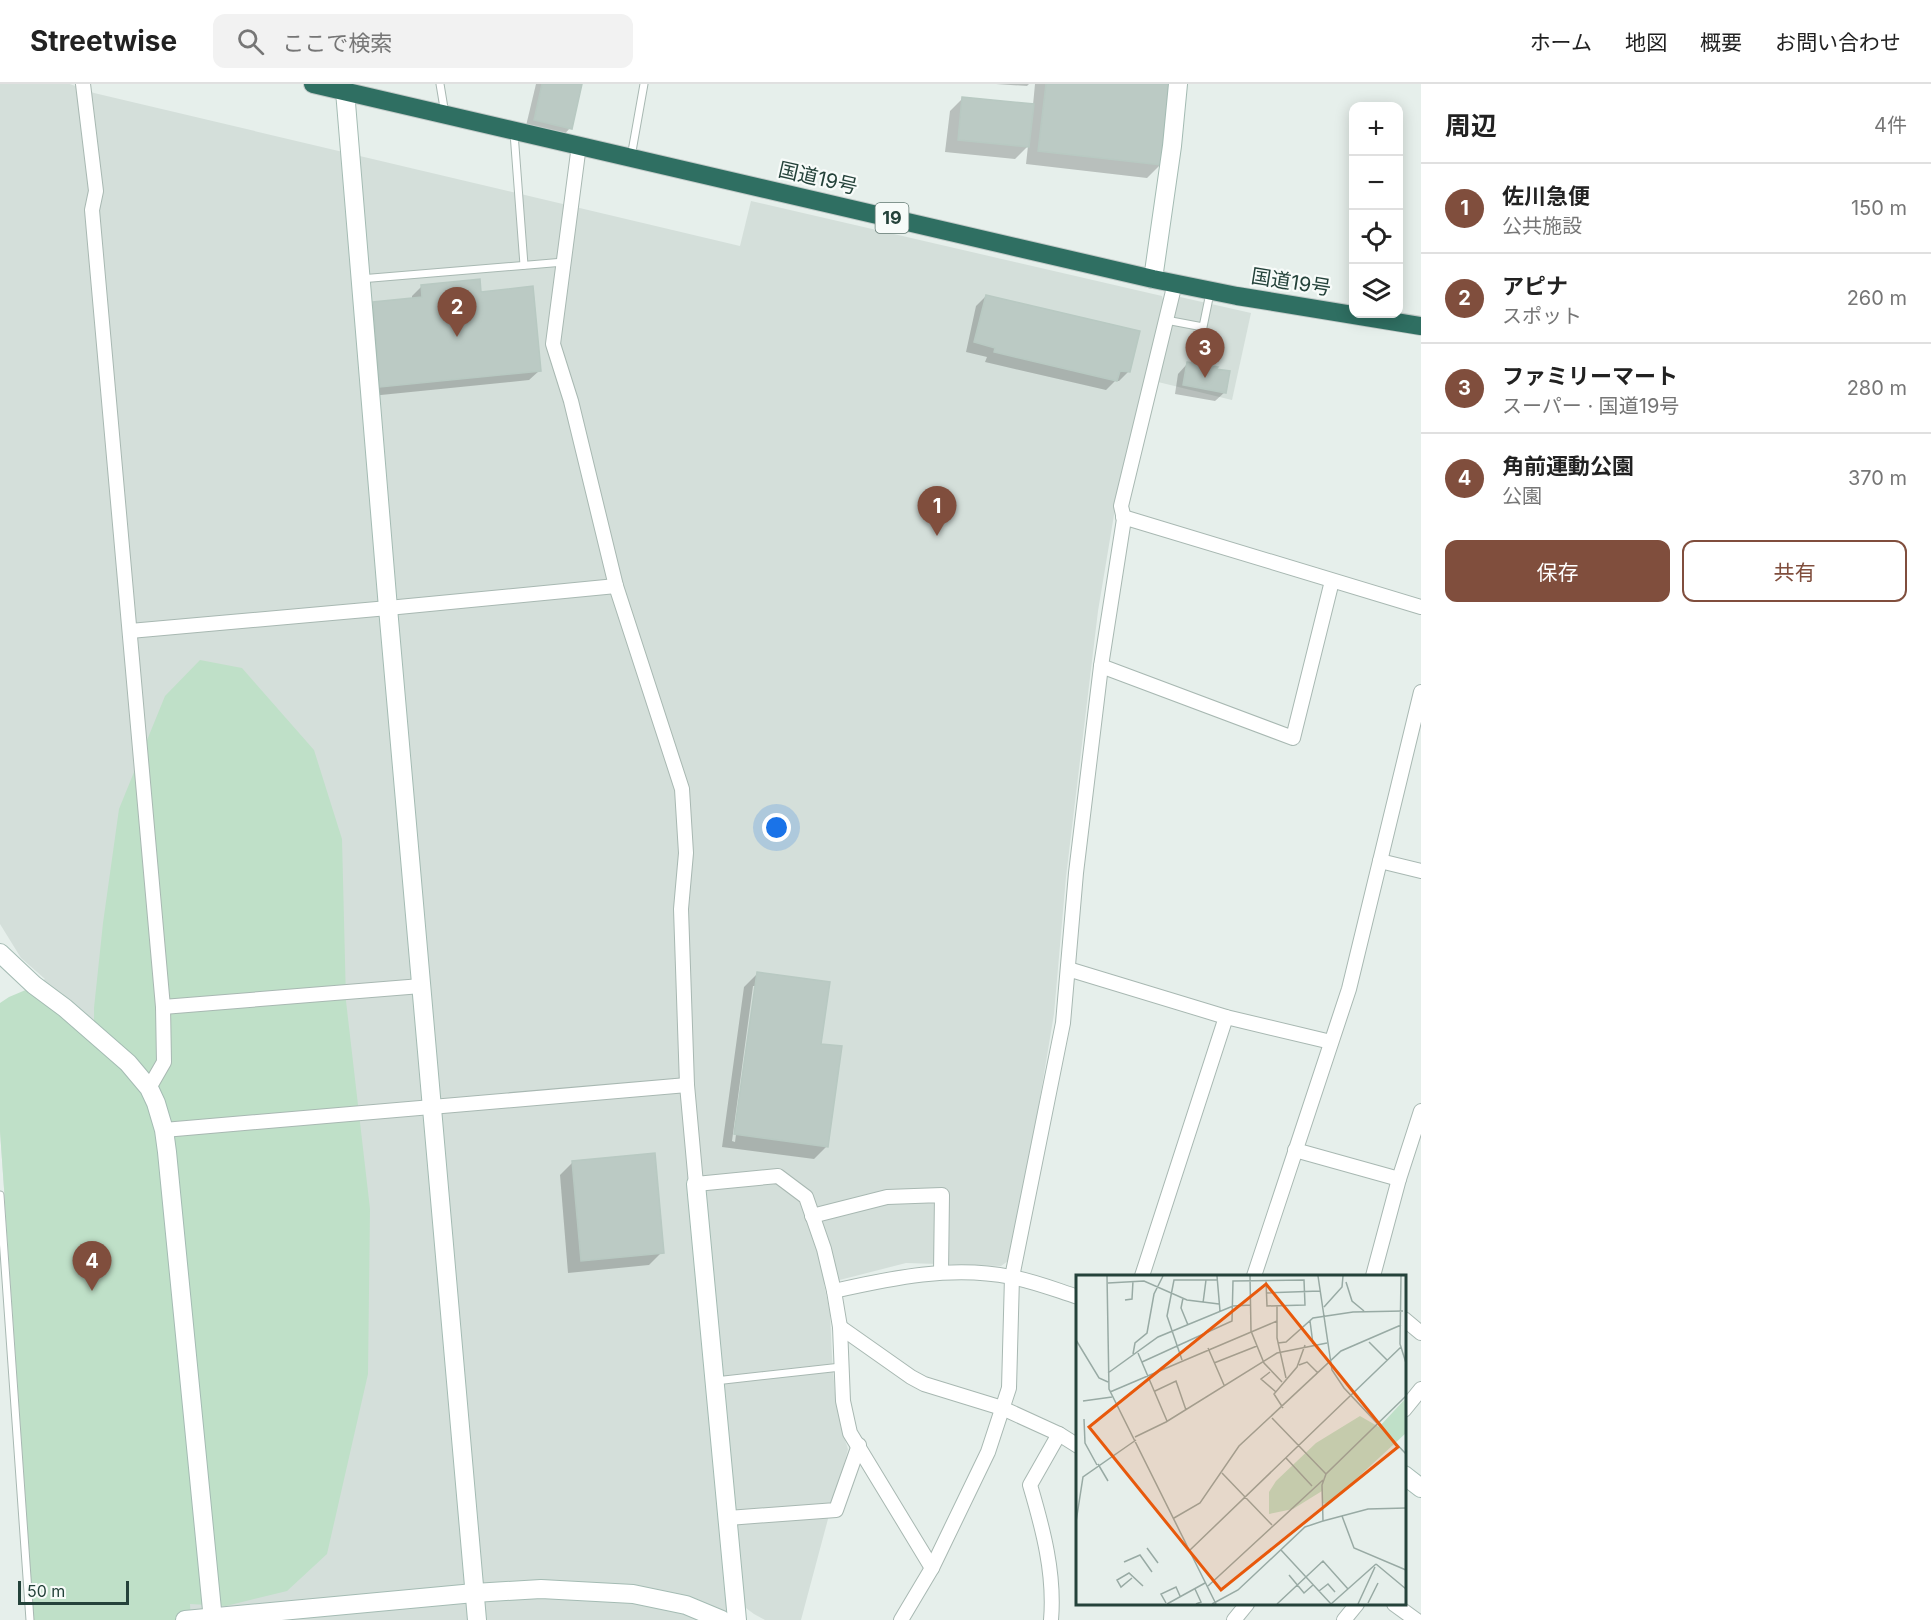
<!DOCTYPE html>
<html lang="ja">
<head>
<meta charset="utf-8">
<style>
	:root { --surface:#fff; --page:#f2f2f2; --text:#222; --muted:#767676; --line:#e0e0e0; --accent:#804e3d }
	body { margin:0; font-family:Inter,"Noto Sans JP",sans-serif; background:var(--page); color:var(--text) }
	.controls { position:absolute; right:18px; top:18px; display:grid; overflow:hidden; border-radius:12px; box-shadow:0 3px 15px #0003 }
	.controls button { width:54px; height:54px; display:grid; place-items:center; padding:0; border:0; border-bottom:2px solid var(--line); background:var(--surface); color:var(--text); font:30px sans-serif }
	.scale { position:absolute; left:18px; bottom:15px; width:111px; box-sizing:border-box; padding-left:6px; border:3px solid #24423a; border-top:0; font-size:16px; line-height:21px; white-space:nowrap; color:#24423a; -webkit-text-stroke:4px #f7fbf9; paint-order:stroke }
	.you { position:absolute; left:777px; top:744px; width:21px; height:21px; margin:-15px; border:4px solid #fff; border-radius:50%; background:#1a73e8; box-shadow:0 0 0 9px #1a73e833 }
	.badge { display:grid; place-items:center; width:39px; height:39px; border-radius:50%; background:var(--accent); color:#fff; font-size:20px; font-weight:700 }
	.pin { position:absolute; translate:-50% -50px; filter:drop-shadow(0 2px 3px #0008) }
	.pin::after { content:''; position:absolute; top:32px; width:21px; height:18px; background:inherit; clip-path:polygon(0 0,100% 0,50% 100%) }
	.list { margin:0; padding:0; list-style:none }
	h2 { display:flex; justify-content:space-between; align-items:center; height:78px; margin:0; padding:0 24px; font-size:26px }
	h2 small { font-size:20px; font-weight:400; color:var(--muted) }
	.list li { display:grid; grid-template-columns:39px 1fr auto; gap:18px; align-items:center; box-sizing:border-box; height:90px; padding:0 24px; border-top:2px solid var(--line) }
	.list b { display:block; font-size:22px; white-space:nowrap }
	.list p { margin:0; font-size:20px; white-space:nowrap; color:var(--muted) }
	.list em { font-size:20px; font-style:normal; color:var(--muted) }
	.actions { display:flex; gap:12px; padding:18px 24px }
	.actions a { flex:1; padding:14px 0; border:2px solid var(--accent); border-radius:12px; text-align:center; font-size:21px; color:var(--accent) }
	.actions .main { background:var(--accent); color:#fff }
	.icon { flex:none; width:33px; height:33px; fill:none; stroke:currentColor; stroke-width:2; stroke-linecap:round; stroke-linejoin:round }
	.map { position:relative; flex:none; width:1421px; height:1536px; overflow:hidden }
	header { display:flex; align-items:center; gap:36px; box-sizing:border-box; height:84px; padding:0 30px; background:var(--surface); border-bottom:2px solid var(--line) }
	header strong { font-size:28px }
	nav { display:flex; gap:33px; margin-inline-start:auto; font-size:21px }
	.search { width:420px; height:54px; background:var(--page); display:flex; align-items:center; gap:15px; box-sizing:border-box; padding:0 21px; border-radius:12px; color:var(--muted); font-size:22px }
	main { display:flex }
	aside { flex:1; background:var(--surface) }
	.map>svg:first-child { display:block }
	.built { fill:#d4dfda }
	.green { fill:#bfe0c8 }
	.shadow { fill:#0003; fill-rule:evenodd }
	.building { fill:#bbcac4; stroke:#b8c9c2; stroke-width:1.5 }
	.lines { fill:none; stroke-linecap:round; stroke-linejoin:round }
	.lane-casing { stroke:#a8b8b2; stroke-width:9 }
	.street-casing { stroke:#a8b8b2; stroke-width:16 }
	.secondary-casing { stroke:#a4bbb3; stroke-width:20 }
	.highway-casing { stroke:#c2cac8; stroke-width:20 }
	.lane { stroke:#fff; stroke-width:7 }
	.street { stroke:#fff; stroke-width:14 }
	.secondary { stroke:#fff; stroke-width:18 }
	.highway { stroke:#2f6f62; stroke-width:18 }
	.labels { text-anchor:middle; stroke-width:4.5; stroke-linejoin:round; paint-order:stroke }
	.shield { fill:#f7fbf9; stroke:#637a73; stroke-width:1.5 }
	.shield-label { font-size:18px; font-weight:bold; fill:#24423a }
	.street-label { font-size:20px; fill:#24423a; stroke:#f7fbf9 }
	.inset-road { fill:none; stroke:#98aaa4; stroke-width:1.5 }
	.view { fill:#e8590c; fill-opacity:0.15; stroke:#e8590c; stroke-width:3 }
	.inset-edge { fill:none; stroke:#24423a; stroke-width:3 }
</style>
</head>
<body>
<header>
<strong>Streetwise</strong>
<div class="search"><svg class="icon" aria-label="search" viewBox="0 0 24 24"><circle cx="10" cy="10" r="6"/><path d="M15 15l6 6"/></svg>ここで検索</div>
<nav><a>ホーム</a><a>地図</a><a>概要</a><a>お問い合わせ</a></nav>
</header>
<main>
<div class="map">
<svg width="1421" height="1536" viewBox="0 0 1421 1536">
	<rect width="100%" height="100%" fill="#e6efeb"/>
	<!-- built -->
	<g class="built">
		<path d="M0 0H70L94 9 740 162 751 117 1162 212 1164 219 1116 419 1098 527 1066 793 1054 930 1038 1026 1008 1177 1001 1182 906 1179 824 1200 830 1228 832 1273 835 1310 843 1350 848 1365 835 1416 830 1421 828 1435 801 1536H765L754 1530 727 1510 729 1536H34L0 1047V921L45 895 21 874 0 840Z"/>
		<path d="M1180 213 1251 229 1232 316 1158 298 1175 219Z"/>
	</g>
	<!-- green -->
	<path class="green" d="M200 576 242 584 314 666 342 755 346 917 370 1125 368 1290 327 1470 287 1507 226 1522 190 1520 191 1536H34L0 1047V919L9 913 28 905 94 958V924L103 839 119 725 165 612Z"/>
	<!-- shadow -->
	<g class="shadow">
		<path d="M536 0H580L570 44 561 54 525 46Z"/>
		<path d="M996 0H1029L1027 2Z"/>
		<path d="M1035 0H1169L1160 81 1147 94 1026 80 1028 62 1015 75 945 68 950 27 963 14 1033 21Z"/>
		<path d="M422 202 480 209 539 287 529 296 371 312 364 229 374 219 412 215V212Z"/>
		<path d="M986 212 1128 288 1119 297H1115L1106 306 985 278 987 273 966 268 976 222Z"/>
		<path d="M1187 280 1225 308 1215 317 1175 310 1178 290Z"/>
		<path d="M757 890 820 961 827 1062 814 1075 722 1063 744 903ZM753 902H756L735 1058 732 1057Z"/>
		<path d="M573 1078 662 1168 649 1181 568 1189 560 1091Z"/>
	</g>
	<!-- building -->
	<g class="building">
		<path d="M542 0H582L572 45 534 36Z"/>
		<path d="M1046 0H1171L1161 81 1038 67Z"/>
		<path d="M962 13 1034 20 1029 63 958 56Z"/>
		<path d="M480 195 481 208 533 202 541 287 380 303 373 218 422 213 421 201Z"/>
		<path d="M986 211 1140 247 1130 288 1120 287 1117 297 994 268 995 264 974 258Z"/>
		<path d="M1187 278 1218 283 1216 285 1230 287 1226 309 1183 301Z"/>
		<path d="M757 888 830 898 821 960 842 962 828 1063 734 1050Z"/>
		<path d="M655 1069 664 1169 581 1177 572 1077Z"/>
	</g>
	<g class="lines">
		<!-- lane casing -->
		<g class="lane-casing">
			<g id="lane">
				<path d="M440 0 445 30"/>
				<path d="M514 49 524 181"/>
				<path d="M631 73 644 0"/>
				<path d="M360 195 564 178"/>
				<path d="M1166 236 1203 243 1210 209"/>
				<path d="M0 1111 30 1536"/>
				<path d="M715 1297 841 1283"/>
			</g>
		</g>
		<!-- street casing -->
		<g class="street-casing">
			<g id="street">
				<path d="M83 0 96 107 92 126 163 923 164 978 149 1004"/>
				<path d="M579 61 553 260 571 317 616 502 682 705 686 769 681 825 687 1001 696 1100 778 1092 806 1113 824 1165 834 1207 840 1243 843 1317 850 1349 932 1484"/>
				<path d="M1123 433 1421 523"/>
				<path d="M130 547 388 524 616 502"/>
				<path d="M1101 582 1293 654 1332 497"/>
				<path d="M1380 777 1421 787"/>
				<path d="M1068 885 1226 933 1331 958"/>
				<path d="M163 923 421 902"/>
				<path d="M164 1046 687 1001"/>
				<path d="M1295 1066 1399 1095"/>
				<path d="M812 1132 887 1113 942 1111 941 1188"/>
				<path d="M1142 1192 1226 933"/>
				<path d="M1254 1192 1349 905 1421 608"/>
				<path d="M1373 1192 1399 1095 1421 1027"/>
				<path d="M834 1207C892 1194 952 1181 1011 1193 1034 1197 1056 1206 1078 1213"/>
				<path d="M1404 1235 1421 1249"/>
				<path d="M840 1243 911 1293 924 1300 1002 1324 1059 1350 1078 1362"/>
				<path d="M1404 1326 1421 1305"/>
				<path d="M728 1434 836 1426 859 1361"/>
				<path d="M1394 1520 1416 1536"/>
				<path d="M901 1536 932 1484 988 1368 1009 1304 1012 1193 1063 939 1076 789 1101 582 1124 435 1121 422 1175 199"/>
				<path d="M1051 1536C1055 1490 1043 1445 1030 1401L1059 1350"/>
				<path d="M1234 1536 1247 1520"/>
				<path d="M1344 1536 1357 1520"/>
			</g>
		</g>
		<!-- secondary casing -->
		<g class="secondary-casing">
			<g id="secondary">
				<path d="M345 7 388 524 477 1536"/>
				<path d="M1153 195 1172 62 1178 0"/>
				<path d="M0 869 34 901 65 924 128 979 149 1004 156 1019 164 1046 167 1068 213 1536"/>
				<path d="M696 1100 737 1536"/>
				<path d="M1404 1391 1421 1404"/>
				<path d="M185 1536 474 1509 541 1505 633 1510 686 1521 722 1536"/>
			</g>
		</g>
		<!-- highway casing -->
		<g class="highway-casing">
			<path id="highway" d="M313 0 1153 195 1237 212 1421 242"/>
		</g>
		<!-- lane -->
		<use href="#lane" class="lane"/>
		<!-- street -->
		<use href="#street" class="street"/>
		<!-- secondary -->
		<use href="#secondary" class="secondary"/>
		<!-- highway -->
		<use href="#highway" class="highway"/>
	</g>
	<g class="labels">
		<!-- shield labels -->
		<rect class="shield" x="875.5" y="119" width="33" height="30" rx="4.5"/>
		<g class="shield-label">
			<text x="892" y="140">19</text>
		</g>
		<!-- street labels -->
		<g class="street-label">
			<text transform="translate(818 94) rotate(13)" y="7">国道19号</text>
			<text transform="translate(1291 198) rotate(9)" y="7">国道19号</text>
		</g>
	</g>
	<!-- overview -->
	<g transform="translate(1076 1191)">
		<rect width="330" height="330" fill="#e6efeb"/>
		<path d="M330 123V158L252 230 247 228 246 216 217 234 193 239V217L200 206 240 168 284 141 303 152Z" fill="#bfe0c8"/>
		<path class="inset-road" d="M31 1 33 114 140 329M141 1 144 36M174 1 175 56 188 88 206 107M242 1 256 95 268 113 330 179M325 1 324 69 330 88M270 7 276 26 288 36M32 8 68 6 111 25 143 29M190 18 244 16M107 23 105 33 112 50M49 25 56 24 57 6M127 28 130 5M201 31V63L210 103M248 32 266 12 267 1M234 46 237 69M0 65 23 103 32 107M293 67 311 85M202 68 210 67 237 43 277 37 327 36M132 73 148 110M62 78 91 146M57 79 59 68 71 58 78 19 87 1M106 85 91 41 98 5H142M66 87 156 46 157 6 228 5 229 30 191 31 190 6M138 88 181 71M223 90 231 87 242 98M194 97 185 104 200 117M32 98 82 62 157 31 175 30M79 116 100 106 110 135M34 117 201 46M7 126 36 122M207 133 198 119 221 92 229 70M196 143 250 199M8 144 9 168 21 190M59 162 90 147 201 78 251 68M210 183 236 211M22 189 32 206M146 198 196 250M266 241 278 273 330 295M98 243 124 228 163 171 265 76 325 50M247 246 292 234 330 233M0 247 7 202 60 165M71 273 82 288M114 275 325 72M205 275 255 329M48 287 64 280 76 297M300 289 330 314M213 300 228 318 237 310M56 303 45 312 41 305 53 298 67 311M132 311 247 205M119 314 125 327 120 329M243 316 252 309 259 317M90 328 85 319 100 312 104 321M292 328 302 308M91 329 129 308M136 329 162 315 229 252 247 246 246 210 250 199 330 121M201 329 247 286 272 314M255 329 300 289M282 329 299 292"/>
		<path class="view" d="M190 9 322 172 145 315 13 152Z"/>
		<rect width="330" height="330" class="inset-edge"/>
	</g>
</svg>
<div class="controls">
<button>+</button>
<button>−</button>
<button><svg class="icon" aria-label="locate" viewBox="0 0 24 24"><circle cx="12" cy="12" r="6"/><path d="M12 2v4M12 18v4M2 12h4M18 12h4"/></svg></button>
<button><svg class="icon" aria-label="layers" viewBox="0 0 24 24"><path d="M12 4l9 5-9 5-9-5zM3 14l9 5 9-5"/></svg></button>
</div>
<div class="scale">50 m</div>
<div class="you"></div>
<div class="pin badge" style="left:937px;top:452px">1</div>
<div class="pin badge" style="left:457px;top:253px">2</div>
<div class="pin badge" style="left:1205px;top:294px">3</div>
<div class="pin badge" style="left:92px;top:1207px">4</div>
</div>
<aside>
<h2>周辺<small>4件</small></h2>
<ul class="list">
<li><span class="badge">1</span><div><b>佐川急便</b><p>公共施設</p></div><em>150 m</em></li>
<li><span class="badge">2</span><div><b>アピナ</b><p>スポット</p></div><em>260 m</em></li>
<li><span class="badge">3</span><div><b>ファミリーマート</b><p>スーパー · 国道19号</p></div><em>280 m</em></li>
<li><span class="badge">4</span><div><b>角前運動公園</b><p>公園</p></div><em>370 m</em></li>
</ul>
<div class="actions"><a class="main">保存</a><a>共有</a></div>
</aside>
</main>
</body>
</html>
